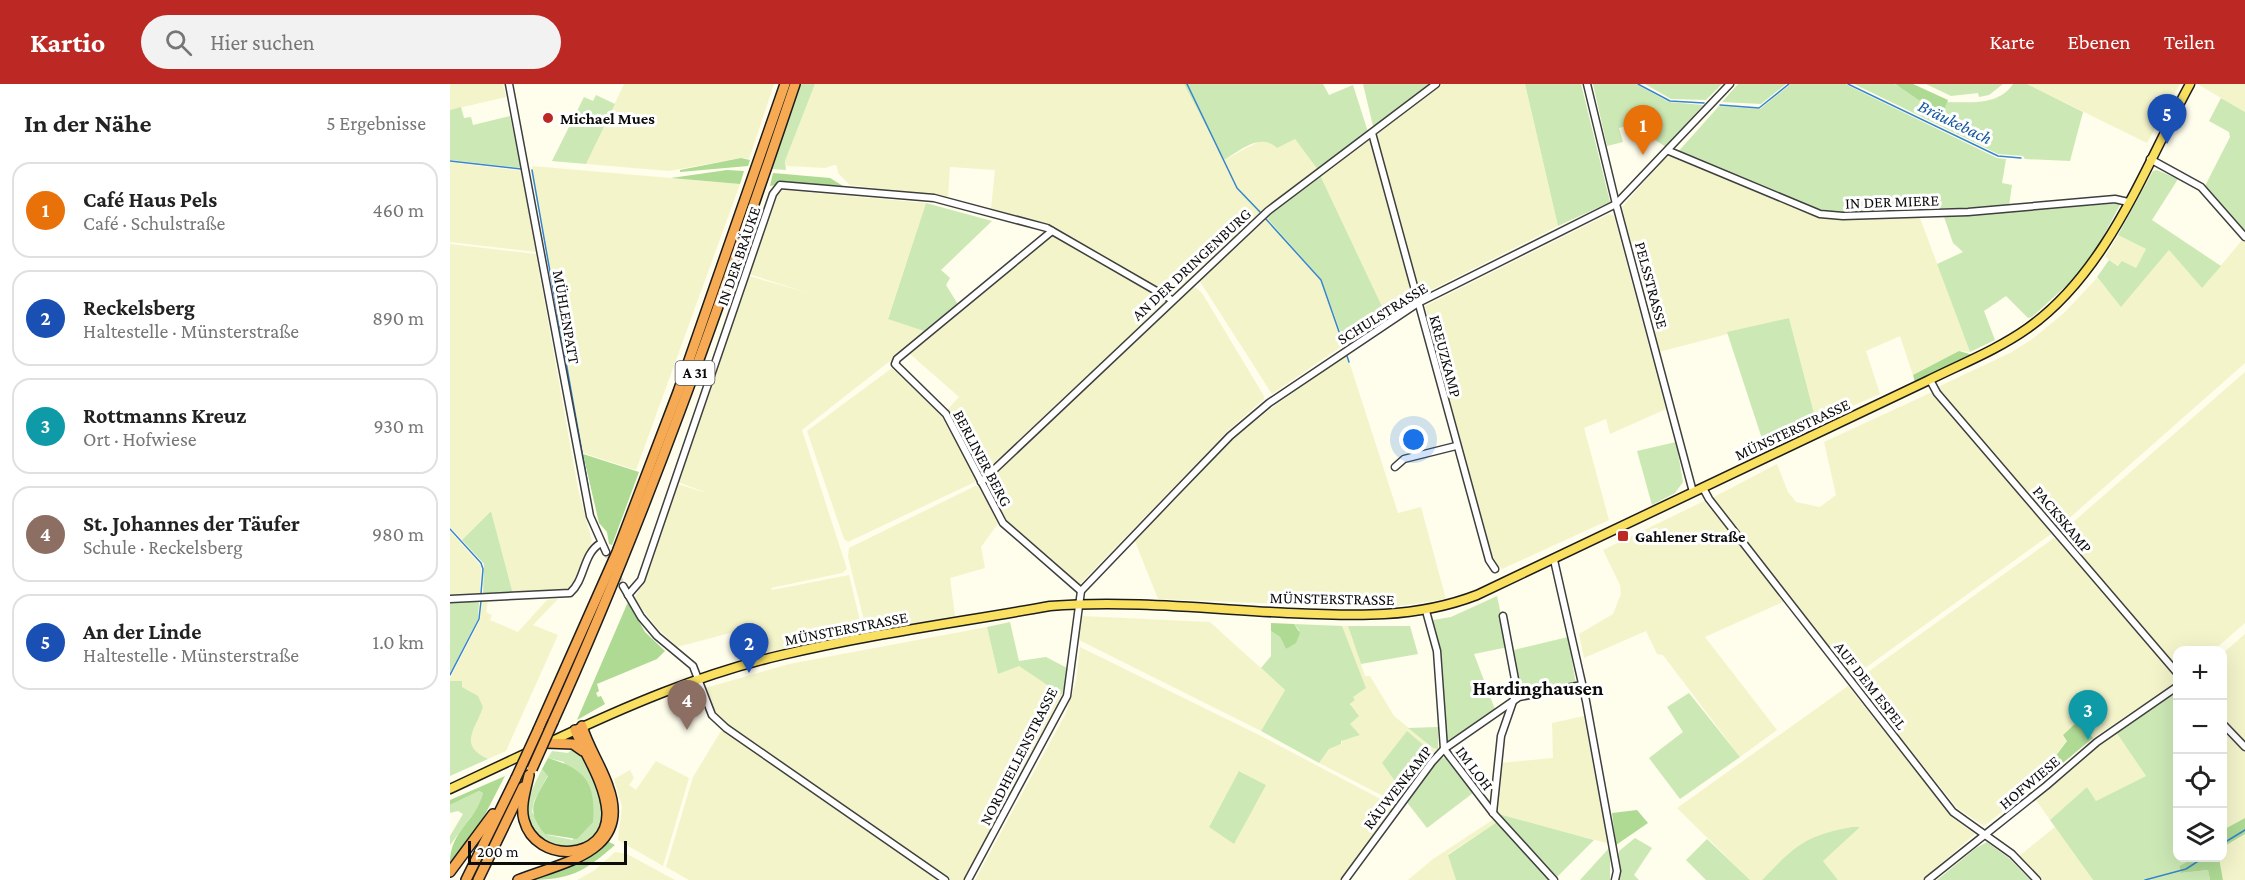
<!DOCTYPE html>
<html lang="de">
<head>
<meta charset="utf-8">
<style>
	:root { --surface:#fff; --page:#f2f2f2; --text:#222; --muted:#767676; --line:#e0e0e0; --accent:#bc2824 }
	body { margin:0; font-family:"Crimson Pro",serif; background:var(--page); color:var(--text) }
	.controls { position:absolute; right:18px; bottom:18px; display:grid; overflow:hidden; border-radius:12px; box-shadow:0 6px 24px #0002 }
	.controls button { width:54px; height:54px; display:grid; place-items:center; padding:0; border:0; border-bottom:2px solid var(--line); background:var(--surface); color:var(--text); font:30px sans-serif }
	.scale { position:absolute; left:18px; bottom:15px; width:159px; box-sizing:border-box; padding-left:6px; border:3px solid #0c0c0c; border-top:0; font-size:16px; line-height:21px; white-space:nowrap; color:#0c0c0c; -webkit-text-stroke:4px #fff; paint-order:stroke }
	.you { position:absolute; left:964px; top:356px; width:21px; height:21px; margin:-15px; border:4px solid #fff; border-radius:50%; background:#1a73e8; box-shadow:0 0 0 9px #1a73e833 }
	.badge { display:grid; place-items:center; width:39px; height:39px; border-radius:50%; background:var(--accent); color:#fff; font-size:20px; font-weight:700 }
	.pin { position:absolute; translate:-50% -50px; filter:drop-shadow(0 2px 3px #0008) }
	.pin::after { content:''; position:absolute; top:32px; width:21px; height:18px; background:inherit; clip-path:polygon(0 0,100% 0,50% 100%) }
	.list { margin:0; padding:0; list-style:none }
	h2 { display:flex; justify-content:space-between; align-items:center; height:78px; margin:0; padding:0 24px; font-size:26px }
	h2 small { font-size:20px; font-weight:400; color:var(--muted) }
	.list li { display:grid; grid-template-columns:39px 1fr auto; gap:18px; align-items:center; box-sizing:border-box; height:96px; margin:0 12px 12px; padding:0 12px; border:2px solid var(--line); border-radius:18px }
	.list b { display:block; font-size:22px; white-space:nowrap }
	.list p { margin:0; font-size:20px; white-space:nowrap; color:var(--muted) }
	.list em { font-size:20px; font-style:normal; color:var(--muted) }
	.icon { flex:none; width:33px; height:33px; fill:none; stroke:currentColor; stroke-width:2; stroke-linecap:round; stroke-linejoin:round }
	.map { position:relative; flex:none; width:1795px; height:796px; overflow:hidden }
	header { display:flex; align-items:center; gap:36px; box-sizing:border-box; height:84px; padding:0 30px; background:var(--accent); color:#fff }
	header strong { font-size:28px }
	nav { display:flex; gap:33px; margin-inline-start:auto; font-size:21px }
	.search { width:420px; height:54px; background:var(--page); display:flex; align-items:center; gap:15px; box-sizing:border-box; padding:0 21px; border-radius:33px; color:var(--muted); font-size:22px }
	main { display:flex }
	aside { flex:1; background:var(--surface) }
	.map>svg:first-child { display:block }
	.farmland { fill:#f4f4cb; fill-rule:evenodd }
	.green { fill:#cce9b5 }
	.forest { fill:#aeda94 }
	.lines { fill:none; stroke-linecap:round; stroke-linejoin:round }
	.stream { stroke:#3685ce; stroke-width:1.5 }
	.minor-tunnel { stroke:#dbd9ca; stroke-width:6; stroke-dasharray:6 3; stroke-linecap:butt }
	.minor-casing { stroke:#3f3f3f; stroke-width:9 }
	.major-casing { stroke:#1d1d1d; stroke-width:11 }
	.highway-casing { stroke:#1d1d1d; stroke-width:12 }
	.minor { stroke:#fff; stroke-width:6 }
	.major { stroke:#f9e061; stroke-width:8 }
	.highway { stroke:#f5aa53; stroke-width:9 }
	.highway-bridge-casing { stroke:#1d1d1d; stroke-width:12; stroke-linecap:butt }
	.highway-bridge { stroke:#f5aa53; stroke-width:9 }
	.poi-dot { fill:#bc2824; stroke:#fff; stroke-width:2 }
	.labels { text-anchor:middle; stroke-width:6; stroke-linejoin:round; paint-order:stroke }
	.shield { fill:#fff; stroke:#555; stroke-width:1.5 }
	.shield-label { font-size:15px; font-weight:bold; fill:#0c0c0c }
	.poi-label { font-size:16px; font-weight:bold; fill:#0c0c0c; stroke:#fff; text-anchor:start }
	.street-label { font-size:16px; fill:#0c0c0c; stroke:#fff }
	.water-label { font-size:18px; font-style:italic; fill:#15579e; stroke:#fff }
	.quarter-label { font-size:20px; font-weight:bold; fill:#0c0c0c; stroke:#fff }
</style>
</head>
<body>
<header>
<strong>Kartio</strong>
<div class="search"><svg class="icon" aria-label="search" viewBox="0 0 24 24"><circle cx="10" cy="10" r="6"/><path d="M15 15l6 6"/></svg>Hier suchen</div>
<nav><a>Karte</a><a>Ebenen</a><a>Teilen</a></nav>
</header>
<main>
<aside>
<h2>In der Nähe<small>5 Ergebnisse</small></h2>
<ul class="list">
<li><span class="badge" style="background:#e8710a">1</span><div><b>Café Haus Pels</b><p>Café · Schulstraße</p></div><em>460 m</em></li>
<li><span class="badge" style="background:#1a4fb4">2</span><div><b>Reckelsberg</b><p>Haltestelle · Münsterstraße</p></div><em>890 m</em></li>
<li><span class="badge" style="background:#0f9aa8">3</span><div><b>Rottmanns Kreuz</b><p>Ort · Hofwiese</p></div><em>930 m</em></li>
<li><span class="badge" style="background:#8d6e63">4</span><div><b>St. Johannes der Täufer</b><p>Schule · Reckelsberg</p></div><em>980 m</em></li>
<li><span class="badge" style="background:#1a4fb4">5</span><div><b>An der Linde</b><p>Haltestelle · Münsterstraße</p></div><em>1.0 km</em></li>
</ul>
</aside>
<div class="map">
<svg width="1795" height="796" viewBox="0 0 1795 796">
	<rect width="100%" height="100%" fill="#fffdeb"/>
	<!-- farmland -->
	<g class="farmland">
		<path d="M0 0H53L56 13 0 26Z"/>
		<path d="M174 0H324L299 75 291 74 219 87 136 80Z"/>
		<path d="M365 0H734L774 76 810 57 845 55 868 86 810 130 725 210 716 211 604 143 541 125 545 86 500 83 498 114 400 101 388 89 387 82 384 81 375 84 337 82 335 77Z"/>
		<path d="M991 0H1075L1108 142 973 210 969 209 927 52 930 46Z"/>
		<path d="M1577 0H1730L1697 59Z"/>
		<path d="M1750 0H1795V28L1749 1Z"/>
		<path d="M914 57H920L964 212 963 216 937 233 870 91Z"/>
		<path d="M1221 72 1376 134H1470L1520 268 1509 267 1463 291 1450 252 1416 267 1430 310 1366 338 1339 234 1209 268 1172 123 1215 74Z"/>
		<path d="M0 78 72 87 86 168 0 158Z"/>
		<path d="M82 82 290 100 186 386 133 369Z"/>
		<path d="M333 106 476 119 438 234 477 248 352 346 397 485 392 489 321 504 322 506 399 491 413 549 294 573 284 548 227 563 208 545 184 515 196 493 227 400 257 409 228 398 299 192 358 209 299 190 317 136 328 110Z"/>
		<path d="M1159 130 1164 132 1216 325 1160 350 1156 335 1134 344 1159 436 1052 485 1042 476 975 222Z"/>
		<path d="M816 133 871 195 895 260 822 310 749 196Z"/>
		<path d="M606 151 715 216 716 219 531 391 496 327 509 313 459 269 600 152Z"/>
		<path d="M1668 151 1696 165 1686 184 1669 182 1655 173Z"/>
		<path d="M1793 155 1795 158V279L1607 445 1490 307V302L1560 269 1581 256 1614 229 1647 194 1671 222 1719 166 1752 204Z"/>
		<path d="M0 160 86 170 128 405 142 457 120 506 63 510 41 427 12 456 0 443Z"/>
		<path d="M745 203 752 209 814 312V315L779 346 630 500H627L553 436 536 397 735 207Z"/>
		<path d="M897 271 948 429 971 423 996 515 936 524 708 515 684 455 784 354 820 325Z"/>
		<path d="M442 284 489 325 527 397 398 458 394 455 357 347Z"/>
		<path d="M1795 288V539L1764 566H1728L1727 587 1613 452V447Z"/>
		<path d="M1480 309H1484L1601 446V450L1404 592 1399 591 1262 414 1327 380 1338 408 1346 418 1370 423 1386 411 1374 358Z"/>
		<path d="M525 402H529L549 438 531 463 535 484 500 494 505 532 417 548 398 473 399 464Z"/>
		<path d="M1254 417 1335 517 1255 553 1327 646 1290 673 1213 571 1207 570 1196 547 1134 574 1129 550 1163 530 1171 510 1170 501 1153 466Z"/>
		<path d="M0 447 31 482 30 510 0 512Z"/>
		<path d="M1604 454 1609 455 1726 593 1725 599 1643 654 1628 637 1613 651 1617 656 1580 706 1534 742 1507 724 1407 599 1408 595Z"/>
		<path d="M108 515 83 541 108 551 56 667 38 675 23 668 20 661 21 652 33 623 12 603V597H0V594L30 536 32 517H38L36 528 42 531 40 536 68 548 97 516Z"/>
		<path d="M631 532 760 538 835 606 811 647 629 556 627 553Z"/>
		<path d="M892 542H898L915 592H920L944 632 983 664 988 665 984 670 957 648 932 679 954 710 950 714 933 712 869 679 879 665 891 660 899 640 902 613Z"/>
		<path d="M537 543 548 590 569 581 612 611 514 796H498L275 640 265 630 255 604 339 580Z"/>
		<path d="M1795 550V658L1773 634 1772 570Z"/>
		<path d="M630 563 809 651 942 721 943 727 892 796H525L616 629 626 597ZM790 687 816 701 759 742Z"/>
		<path d="M1398 602 1504 735 1525 750 1472 796H1388L1373 777 1340 768 1312 796H1300L1227 724Z"/>
		<path d="M1134 632 1145 692 1160 760 1049 730 1045 727 1050 679 1103 674 1102 639Z"/>
		<path d="M1772 645 1795 668V734L1773 746Z"/>
		<path d="M271 647 277 648 490 796H239L216 783 243 693Z"/>
		<path d="M1666 648 1696 692 1646 717 1637 703 1600 736 1586 716 1649 659Z"/>
		<path d="M206 677 239 694 213 782 168 756 172 723 164 695 180 686 184 694 179 701 186 706Z"/>
		<path d="M1044 735 1047 738 998 770 1006 796H958L983 775Z"/>
		<path d="M1605 743 1643 796H1593L1569 772Z"/>
		<path d="M1795 750V796H1773L1769 774H1772L1773 763Z"/>
		<path d="M165 768 177 770 225 796H127L145 786Z"/>
	</g>
	<!-- green -->
	<g class="green">
		<path d="M351 0H365L335 77 336 86 322 85Z"/>
		<path d="M734 0H873L879 11 903 1 918 48 868 86 845 55 827 64C811 48 790 66 774 76Z"/>
		<path d="M913 0H981L926 43 923 42Z"/>
		<path d="M1075 0H1131L1160 118 1108 142Z"/>
		<path d="M1143 0H1186L1219 18 1253 21 1216 63 1202 54 1206 43 1192 38 1169 44 1173 58 1157 62Z"/>
		<path d="M1195 0H1272L1256 16 1221 15Z"/>
		<path d="M1288 0H1336L1311 20 1272 18Z"/>
		<path d="M1341 0H1395L1547 74 1556 75 1552 99 1562 101 1559 122 1387 129 1366 124 1227 69 1269 22 1310 25Z"/>
		<path d="M1404 0H1444L1495 24 1497 18C1521 18 1548 22 1563 0H1577L1633 28 1620 77 1575 75 1573 72 1548 70Z"/>
		<path d="M1476 0H1553L1539 11 1529 13 1528 9 1501 12Z"/>
		<path d="M146 11 165 20 136 80 102 77 134 13 143 17Z"/>
		<path d="M1771 14 1795 28V149L1755 102 1780 53 1779 48 1759 37Z"/>
		<path d="M11 23 14 34 21 33 23 41 60 32 71 84 0 76V26Z"/>
		<path d="M1707 86 1728 95 1702 136 1771 182 1752 204 1719 166 1671 223 1647 193 1659 176 1668 182 1672 177 1686 184 1696 165 1668 151 1703 87Z"/>
		<path d="M870 91 937 233 895 260 871 195 816 133Z"/>
		<path d="M476 119 542 137 491 186 500 194 496 201 509 222 477 248 438 235Z"/>
		<path d="M1671 119 1648 162 1627 192 1582 233 1578 234 1556 212 1534 227 1545 256 1520 268 1487 180 1513 168 1503 159 1494 133Z"/>
		<path d="M1339 234 1367 341 1315 364 1277 248Z"/>
		<path d="M1226 358 1233 398 1225 409 1202 421 1187 367Z"/>
		<path d="M41 427 63 510H33L34 480 12 456Z"/>
		<path d="M1047 512 1058 563 1024 570 1046 628 1000 658 996 656 992 576 983 536 1001 533Z"/>
		<path d="M29 517 28 535 0 589V519Z"/>
		<path d="M560 538 569 577 596 573 619 585 612 611 569 582 548 590 537 543Z"/>
		<path d="M844 540 892 542 916 604 903 613 905 616 900 620 909 632 900 640 910 651 891 657V660L879 665 869 679 811 647 835 606 811 584 821 572V547L830 553 836 565 849 546Z"/>
		<path d="M898 542H960L968 570 911 580Z"/>
		<path d="M1118 553 1126 600 1070 609 1064 566Z"/>
		<path d="M0 597H12V603L28 612 33 623C25 647 8 661 38 675L0 692Z"/>
		<path d="M1727 607 1728 774H1744L1729 782 1731 789 1758 786 1760 796H1643L1600 736 1637 703 1646 717 1696 692 1666 648Z"/>
		<path d="M1239 609 1290 673 1230 715 1199 674 1233 648 1217 623Z"/>
		<path d="M988 643V665L983 664 958 644Z"/>
		<path d="M957 647 984 670 954 710 932 679Z"/>
		<path d="M124 663C134 670 138 683 144 694 153 714 162 748 136 760 129 764 117 764 109 766 66 741 72 724 92 685L98 691 84 717 82 728 98 751 123 756 114 678 98 674 102 667 118 669Z"/>
		<path d="M990 673 996 674 1023 709 977 744 956 717Z"/>
		<path d="M789 687 816 701 784 760 759 743Z"/>
		<path d="M29 707 33 709 30 721 0 761V752L13 730 8 727 0 729V721Z"/>
		<path d="M1049 730 1144 756 1107 793Z"/>
		<path d="M1047 738 1101 796H1006L998 771Z"/>
		<path d="M1402 743H1410L1373 777 1388 796H1312C1345 762 1354 752 1402 743Z"/>
		<path d="M1185 754 1202 764 1184 791 1189 796H1167L1169 767Z"/>
		<path d="M1257 755 1300 796H1256L1236 776Z"/>
		<path d="M1537 758 1560 775 1580 796H1487L1526 764Z"/>
		<path d="M1160 763V796H1130Z"/>
	</g>
	<!-- forest -->
	<g class="forest">
		<path d="M1445 0H1463L1498 16 1495 24C1480 28 1458 7 1445 0Z"/>
		<path d="M291 74 300 76 298 82 230 88V86Z"/>
		<path d="M277 86 294 87 290 100 221 94Z"/>
		<path d="M323 89 380 94 393 102 338 99 320 102Z"/>
		<path d="M1509 267 1523 271 1465 298 1463 291Z"/>
		<path d="M133 370 189 388 162 461 159 460 157 448 149 439Z"/>
		<path d="M178 518 195 548 215 567 207 575 147 600 149 607 146 609 148 613 151 612 155 620 127 636Z"/>
		<path d="M821 539 844 540 850 549 846 559 836 565 830 553 821 547Z"/>
		<path d="M1628 637 1643 654 1580 706 1617 657 1613 651Z"/>
		<path d="M98 674C135 685 146 698 143 738L127 755 95 750C74 725 85 716 98 692L92 685Z"/>
		<path d="M55 692 29 742 0 779C0 746 26 738 33 709L29 707 0 721V716Z"/>
		<path d="M1187 726 1198 739 1166 761 1162 729Z"/>
		<path d="M1795 734V750L1773 763V746Z"/>
		<path d="M157 757 165 761C134 788 120 796 79 796L133 778Z"/>
		<path d="M1744 774H1769L1773 796H1760L1758 786 1731 789 1729 782Z"/>
	</g>
	<g class="lines">
		<!-- stream -->
		<g class="stream">
			<path d="M737 0 787 104 810 128"/>
			<path d="M1188 0 1220 17 1254 19"/>
			<path d="M1398 0 1548 72 1571 74"/>
			<path d="M1270 21 1309 24 1339 0"/>
			<path d="M0 77 71 85"/>
			<path d="M82 86 138 402"/>
			<path d="M815 134 871 196 894 262"/>
			<path d="M897 272 899 278"/>
			<path d="M0 445 31 479 33 485 31 509"/>
			<path d="M0 591 29 535 31 517"/>
			<path d="M1772 760 1795 746"/>
			<path d="M1695 796 1736 785 1753 774"/>
		</g>
		<!-- minor-tunnel -->
		<path class="minor-tunnel" d="M156 468 173 502"/>
		<!-- minor casing -->
		<g class="minor-casing">
			<g id="minor">
				<path d="M59 0 140 432 156 468"/>
				<path d="M1137 0 1166 120 1243 408"/>
				<path d="M922 49 1039 476 1045 485"/>
				<path d="M1219 67 1370 130 1393 132 1518 128 1665 115 1678 118"/>
				<path d="M1700 75 1751 103 1795 153"/>
				<path d="M602 147 447 275 445 280 496 330 553 439 631 507"/>
				<path d="M1480 296 1487 309 1728 590"/>
				<path d="M945 383 954 375 1006 362"/>
				<path d="M531 398 818 127 986 0"/>
				<path d="M1253 404 1259 415 1503 728 1562 770 1587 796"/>
				<path d="M1104 476 1136 617 1167 787 1165 796"/>
				<path d="M173 502 191 533 207 552 243 582 262 631 276 644 495 796"/>
				<path d="M178 511 191 496 323 110 330 101 484 114 597 144 722 216"/>
				<path d="M0 515 120 509C136 495 132 470 151 459"/>
				<path d="M976 527 987 567 994 665 1043 729 1104 796"/>
				<path d="M1772 639 1795 663"/>
				<path d="M1043 729 1051 652 1067 606 1053 532"/>
				<path d="M518 796 617 612 631 507 722 412 780 352 819 319 968 219 1166 120 1280 0"/>
				<path d="M895 796 982 678 994 665 1069 613 1132 601"/>
				<path d="M1478 796 1596 702 1647 658 1728 602"/>
			</g>
		</g>
		<!-- major casing -->
		<g class="major-casing">
			<g id="major">
				<path d="M98 659C174 623 250 590 332 571 420 550 511 538 600 522 679 516 759 525 838 529 903 532 965 535 1027 511L1477 297C1511 280 1547 266 1578 244 1658 187 1694 84 1740 0"/>
				<path d="M0 705 81 667"/>
			</g>
		</g>
		<!-- highway casing -->
		<g class="highway-casing">
			<g id="highway">
				<path d="M103 638C197 430 272 216 345 0"/>
				<path d="M88 646 167 468 228 308 335 0"/>
				<path d="M96 659 123 660 133 667"/>
				<path d="M79 691C76 705 70 722 74 736 86 781 159 777 157 728 155 699 136 672 125 646"/>
				<path d="M0 788 43 730"/>
				<path d="M16 796 66 694"/>
				<path d="M28 796 73 703"/>
				<path d="M68 796C112 778 183 769 158 702 151 681 138 663 132 642"/>
			</g>
		</g>
		<!-- minor -->
		<use href="#minor" class="minor"/>
		<!-- major -->
		<use href="#major" class="major"/>
		<!-- highway -->
		<use href="#highway" class="highway"/>
		<!-- highway-bridge casing -->
		<g class="highway-bridge-casing">
			<g id="highway-bridge">
				<path d="M82 685 103 638"/>
				<path d="M66 694 88 646"/>
			</g>
		</g>
		<!-- highway-bridge -->
		<use href="#highway-bridge" class="highway-bridge"/>
	</g>
	<!-- markers -->
	<g class="poi-dot">
		<circle cx="98" cy="34" r="6"/>
		<rect x="1167" y="446" width="12" height="12" rx="3"/>
	</g>
	<g class="labels">
		<!-- shield labels -->
		<rect class="shield" x="225.5" y="277" width="39" height="24" rx="4.5"/>
		<g class="shield-label">
			<text x="245" y="294">A 31</text>
		</g>
		<!-- poi labels -->
		<g class="poi-label">
			<text x="110" y="40">Michael Mues</text>
			<text x="1185" y="458">Gahlener Straße</text>
		</g>
		<!-- street labels -->
		<g class="street-label">
			<text transform="translate(1442 117) rotate(-2)" y="6">IN DER MIERE</text>
			<text transform="translate(288 172) rotate(-71)" y="6">IN DER BRÄUKE</text>
			<text transform="translate(741 180) rotate(-43)" y="6">AN DER DRINGENBURG</text>
			<text transform="translate(1202 201) rotate(75)" y="6">PELSSTRASSE</text>
			<text transform="translate(932 229) rotate(-32)" y="6">SCHULSTRASSE</text>
			<text transform="translate(117 233) rotate(80)" y="6">MÜHLENPATT</text>
			<text transform="translate(996 272) rotate(75)" y="6">KREUZKAMP</text>
			<text transform="translate(1342 345) rotate(-25)" y="6">MÜNSTERSTRASSE</text>
			<text transform="translate(533 374) rotate(62)" y="6">BERLINER BERG</text>
			<text transform="translate(1613 435) rotate(50)" y="6">PACKSKAMP</text>
			<text transform="translate(882 514) rotate(1)" y="6">MÜNSTERSTRASSE</text>
			<text transform="translate(396 544) rotate(-11)" y="6">MÜNSTERSTRASSE</text>
			<text transform="translate(1421 601) rotate(52)" y="6">AUF DEM ESPEL</text>
			<text transform="translate(568 672) rotate(-63)" y="6">NORDHELLENSTRASSE</text>
			<text transform="translate(1025 684) rotate(53)" y="6">IM LOH</text>
			<text transform="translate(1579 698) rotate(-40)" y="6">HOFWIESE</text>
			<text transform="translate(947 703) rotate(-52)" y="6">RÄUWENKAMP</text>
		</g>
		<!-- water labels -->
		<g class="water-label">
			<text transform="translate(1505 38) rotate(26)" y="6">Bräukebach</text>
		</g>
		<!-- quarter labels -->
		<g class="quarter-label">
			<text x="1088" y="611">Hardinghausen</text>
		</g>
	</g>
</svg>
<div class="controls">
<button>+</button>
<button>−</button>
<button><svg class="icon" aria-label="locate" viewBox="0 0 24 24"><circle cx="12" cy="12" r="6"/><path d="M12 2v4M12 18v4M2 12h4M18 12h4"/></svg></button>
<button><svg class="icon" aria-label="layers" viewBox="0 0 24 24"><path d="M12 4l9 5-9 5-9-5zM3 14l9 5 9-5"/></svg></button>
</div>
<div class="scale">200 m</div>
<div class="you"></div>
<div class="pin badge" style="left:1193px;top:71px;background:#e8710a">1</div>
<div class="pin badge" style="left:299px;top:589px;background:#1a4fb4">2</div>
<div class="pin badge" style="left:1638px;top:656px;background:#0f9aa8">3</div>
<div class="pin badge" style="left:237px;top:646px;background:#8d6e63">4</div>
<div class="pin badge" style="left:1717px;top:60px;background:#1a4fb4">5</div>
</div>
</main>
</body>
</html>
